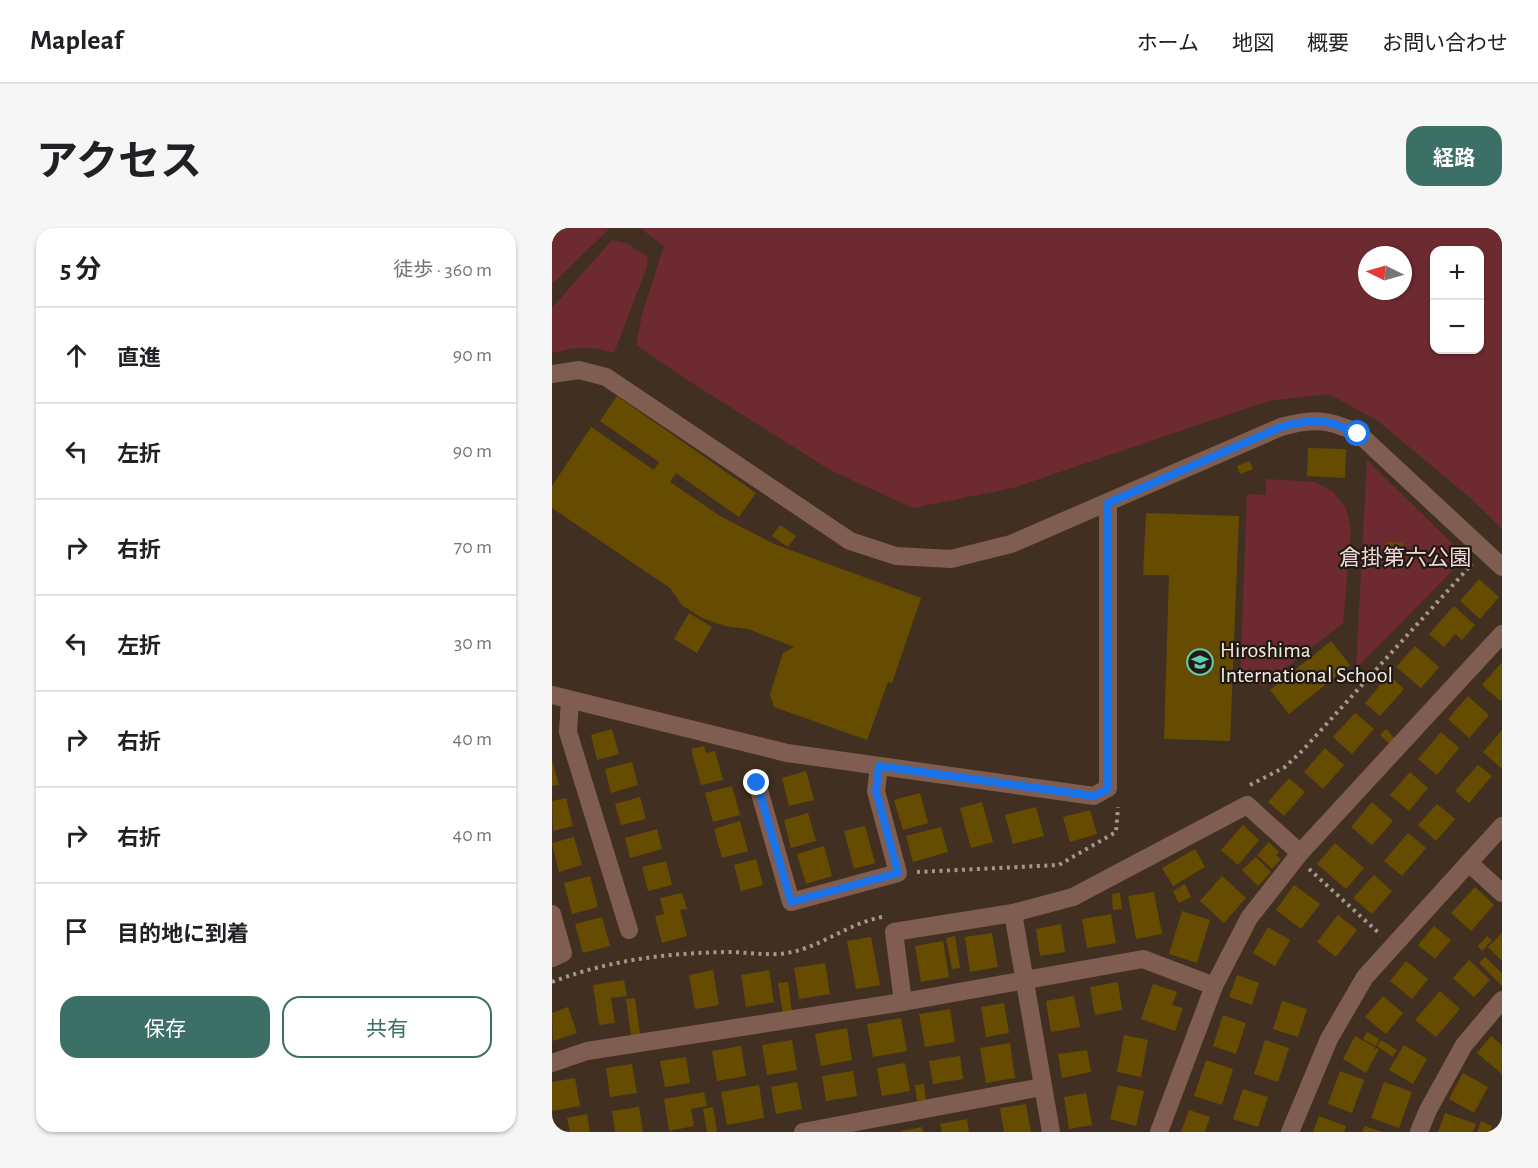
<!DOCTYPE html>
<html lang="ja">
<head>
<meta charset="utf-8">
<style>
	:root { --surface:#fff; --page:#f6f6f6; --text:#202124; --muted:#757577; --line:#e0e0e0; --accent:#3c6f66 }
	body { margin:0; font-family:"Alegreya Sans","Noto Sans JP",sans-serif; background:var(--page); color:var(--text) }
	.controls { position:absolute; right:18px; top:18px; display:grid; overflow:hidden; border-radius:12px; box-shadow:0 2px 4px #0004 }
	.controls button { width:54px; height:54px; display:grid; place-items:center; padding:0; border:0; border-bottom:2px solid var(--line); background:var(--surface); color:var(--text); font:30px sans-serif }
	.compass { position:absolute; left:806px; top:18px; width:54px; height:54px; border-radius:50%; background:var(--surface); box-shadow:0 2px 4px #0004; rotate:275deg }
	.stop { position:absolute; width:18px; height:18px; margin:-14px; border:4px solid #1a73e8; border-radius:50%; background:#fff }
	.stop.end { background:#1a73e8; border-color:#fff; box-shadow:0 2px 6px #0008 }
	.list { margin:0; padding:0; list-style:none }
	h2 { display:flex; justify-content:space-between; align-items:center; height:78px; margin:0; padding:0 24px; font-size:26px }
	h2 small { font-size:20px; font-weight:400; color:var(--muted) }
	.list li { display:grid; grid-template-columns:39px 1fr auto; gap:18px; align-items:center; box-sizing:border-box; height:96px; padding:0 24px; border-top:2px solid var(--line) }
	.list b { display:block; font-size:22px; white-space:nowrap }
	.list em { font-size:20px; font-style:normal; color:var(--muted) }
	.actions { display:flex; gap:12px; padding:18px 24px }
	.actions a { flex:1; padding:14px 0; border:2px solid var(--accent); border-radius:18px; text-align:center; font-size:21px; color:var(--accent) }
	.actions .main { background:var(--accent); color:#fff }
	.icon { flex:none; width:33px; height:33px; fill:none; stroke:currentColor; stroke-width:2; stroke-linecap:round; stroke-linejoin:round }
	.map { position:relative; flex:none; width:950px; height:904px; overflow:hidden; border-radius:18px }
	header { display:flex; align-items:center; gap:36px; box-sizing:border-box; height:84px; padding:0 30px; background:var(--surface); border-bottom:2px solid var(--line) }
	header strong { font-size:28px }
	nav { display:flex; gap:33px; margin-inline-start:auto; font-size:21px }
	.intro { display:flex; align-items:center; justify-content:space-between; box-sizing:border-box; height:144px; padding:0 36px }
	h1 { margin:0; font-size:42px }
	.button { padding:15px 27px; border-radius:18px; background:var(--accent); color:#fff; font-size:21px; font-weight:700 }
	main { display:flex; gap:36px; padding:0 36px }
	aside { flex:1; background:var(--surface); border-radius:18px; box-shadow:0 2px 4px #0004 }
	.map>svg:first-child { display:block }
	.green { fill:#6e2a31; fill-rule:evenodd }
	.building { fill:#664c00 }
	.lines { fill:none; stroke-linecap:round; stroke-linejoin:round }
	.path { stroke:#a5978c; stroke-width:4; stroke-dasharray:3 4.5; stroke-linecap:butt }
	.minor { stroke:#805d51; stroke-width:18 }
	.route { stroke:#1a73e8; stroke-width:8 }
	.labels { text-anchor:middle; stroke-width:4.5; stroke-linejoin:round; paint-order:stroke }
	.park-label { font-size:22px; fill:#f1d8d8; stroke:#211a13 }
	.poi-label { font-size:22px; fill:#f7ece3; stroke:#211a13; text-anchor:start }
</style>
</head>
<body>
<header>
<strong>Mapleaf</strong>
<nav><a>ホーム</a><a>地図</a><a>概要</a><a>お問い合わせ</a></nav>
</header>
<div class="intro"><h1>アクセス</h1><a class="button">経路</a></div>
<main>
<aside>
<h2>5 分<small>徒歩 · 360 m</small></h2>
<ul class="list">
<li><svg class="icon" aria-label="ahead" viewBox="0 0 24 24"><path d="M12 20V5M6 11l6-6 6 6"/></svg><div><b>直進</b></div><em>90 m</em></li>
<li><svg class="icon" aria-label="left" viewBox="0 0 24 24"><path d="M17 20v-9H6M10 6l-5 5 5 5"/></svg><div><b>左折</b></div><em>90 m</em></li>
<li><svg class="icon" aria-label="right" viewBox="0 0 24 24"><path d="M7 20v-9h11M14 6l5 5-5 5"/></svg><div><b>右折</b></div><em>70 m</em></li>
<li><svg class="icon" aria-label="left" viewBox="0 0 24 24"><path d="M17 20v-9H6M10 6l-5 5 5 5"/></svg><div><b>左折</b></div><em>30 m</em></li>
<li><svg class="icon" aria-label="right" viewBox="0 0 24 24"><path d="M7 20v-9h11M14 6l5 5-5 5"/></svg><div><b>右折</b></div><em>40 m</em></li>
<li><svg class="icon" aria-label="right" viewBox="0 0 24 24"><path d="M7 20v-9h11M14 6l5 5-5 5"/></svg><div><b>右折</b></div><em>40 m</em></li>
<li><svg class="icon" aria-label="arrive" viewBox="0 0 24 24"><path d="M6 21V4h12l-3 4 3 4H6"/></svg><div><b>目的地に到着</b></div></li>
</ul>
<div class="actions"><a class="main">保存</a><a>共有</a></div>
</aside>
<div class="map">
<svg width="950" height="904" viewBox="0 0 950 904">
	<rect width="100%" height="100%" fill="#413021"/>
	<!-- green -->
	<g class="green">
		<path d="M0 0H58L0 56Z"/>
		<path d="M88 0H950V301L916 268 826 193 777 166 716 173 461 260 361 280 280 243 140 155 84 117 91 83 112 18ZM927 22V122H882V22ZM815 27H851V63H815Z"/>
		<path d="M60 12 76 16 96 29 94 41 62 125C38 117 25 119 0 125V80Z"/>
		<path d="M815 232 914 329 804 440Z"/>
		<path d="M714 251 762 254 780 263 794 280 799 302 791 395 712 457 688 455 695 266 714 267Z"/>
	</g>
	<!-- building -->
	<g class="building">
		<path d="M65 168 204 265 187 289 124 245 118 254 168 288 222 316 369 370 340 455 336 454 315 512 222 479 218 466 231 425 242 419 196 401 173 398 150 390 130 377 118 360 0 280V258L39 199 102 242 107 234 48 193Z"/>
		<path d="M756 220 794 221 793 250 755 248Z"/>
		<path d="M697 233 701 241 688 246 685 238Z"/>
		<path d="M594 285 687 288 678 513 612 511 617 347H591Z"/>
		<path d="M228 297 244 308 236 319 220 308Z"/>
		<path d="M835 314 851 315 850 324 834 322Z"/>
		<path d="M927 351 947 369 928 391 908 373Z"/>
		<path d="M902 378 923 397 910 412 903 406 892 419 877 406Z"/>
		<path d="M137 385 160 399 145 425 122 411Z"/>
		<path d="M779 413 798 437 737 486 718 462Z"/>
		<path d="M863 418 887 439 869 460 844 439Z"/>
		<path d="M950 434V471L948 473 930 457Z"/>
		<path d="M837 447 852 461 828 488 813 475Z"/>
		<path d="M916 468 937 487 917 510 896 491Z"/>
		<path d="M803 485 822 501 800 526 781 509Z"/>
		<path d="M60 501 67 526 45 532 39 507Z"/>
		<path d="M834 501 844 512 839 517 828 507Z"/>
		<path d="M950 502V541L931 524Z"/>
		<path d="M889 504 907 520 885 547 866 531Z"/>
		<path d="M152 518 154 525 163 523 171 552 149 557 139 521Z"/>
		<path d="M773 520 792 537 771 561 752 544Z"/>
		<path d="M0 532 7 557 0 558Z"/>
		<path d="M80 534 86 557 59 565 53 541Z"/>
		<path d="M926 537 940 548 917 575 903 563Z"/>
		<path d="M254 543 262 572 237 578 230 550Z"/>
		<path d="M858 544 876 560 857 583 838 567Z"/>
		<path d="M737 550 753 564 732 588 716 574Z"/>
		<path d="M180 558 188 587 161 594 153 565Z"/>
		<path d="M368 565 376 595 351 602 342 572Z"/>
		<path d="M88 569 94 591 69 597 63 576Z"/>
		<path d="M14 570 21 598 1 603 0 573Z"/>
		<path d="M430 574 441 614 419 620 408 580Z"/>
		<path d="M820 574 841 593 820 617 799 599Z"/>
		<path d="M885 576 903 591 884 613 866 597Z"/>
		<path d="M484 579 492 608 461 616 453 587Z"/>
		<path d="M538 582 545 606 518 614 511 589Z"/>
		<path d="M256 585 264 613 239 620 232 592Z"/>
		<path d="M188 593 196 623 170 630 162 601Z"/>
		<path d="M691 597 707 612 686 637 669 622Z"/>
		<path d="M313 598 323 635 302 641 292 603Z"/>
		<path d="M389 599 396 624 361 634 354 608Z"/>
		<path d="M105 601 110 621 78 630 73 610Z"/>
		<path d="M856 605 874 620 850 648 832 633Z"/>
		<path d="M22 609 30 637 7 644 0 615Z"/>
		<path d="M717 614 727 624 724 627 729 631 720 641 705 627Z"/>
		<path d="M783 615 812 640 794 661 765 636Z"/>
		<path d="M272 618 280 648 254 656 245 626Z"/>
		<path d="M643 621 653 639 621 658 610 640Z"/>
		<path d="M704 629 719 644 706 658 690 642Z"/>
		<path d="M204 631 211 657 189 663 182 637Z"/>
		<path d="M114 633 120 657 96 663 90 639Z"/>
		<path d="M822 647 840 663 820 686 801 670Z"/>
		<path d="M38 648 46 679 20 686 12 655Z"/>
		<path d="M670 648 694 670 672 695 648 673Z"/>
		<path d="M633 656 639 669 627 675 621 663Z"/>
		<path d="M742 657 768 676 749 701 724 682Z"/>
		<path d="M923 659 942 677 919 703 899 685Z"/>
		<path d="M602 664 610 706 584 711 576 668Z"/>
		<path d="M130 665 135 681 128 682 135 708 110 715 103 688 112 686 108 670Z"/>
		<path d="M568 665 570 681 561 682 560 666Z"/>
		<path d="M630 683 658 692 645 735 617 726Z"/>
		<path d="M559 686 564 715 535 720 530 691Z"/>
		<path d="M786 687 805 702 784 729 765 714Z"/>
		<path d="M50 689 58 718 31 725 23 696Z"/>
		<path d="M509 696 513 724 488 728 484 701Z"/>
		<path d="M882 698 899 712 883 731 866 717Z"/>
		<path d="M716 699 738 712 723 738 701 725Z"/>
		<path d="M440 705 446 739 418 744 413 709Z"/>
		<path d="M950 705V733L936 719Z"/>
		<path d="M403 708 408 740 400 741 394 710Z"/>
		<path d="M935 708 940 712 930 723 926 718Z"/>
		<path d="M319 709 328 757 304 761 295 713Z"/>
		<path d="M391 713 397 749 369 754 363 718Z"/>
		<path d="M933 729 950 745V758L927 735Z"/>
		<path d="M917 732 938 752 922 769 901 750Z"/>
		<path d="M854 733 876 751 860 771 838 753Z"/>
		<path d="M273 735 278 766 247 771 242 740Z"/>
		<path d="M161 742 167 777 143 781 137 747Z"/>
		<path d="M217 742 222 774 194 779 189 747Z"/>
		<path d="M685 747 707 755 700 777 677 769Z"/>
		<path d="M72 752 75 768 59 770 63 795 47 797 41 757Z"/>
		<path d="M236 754 240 785 231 786 226 755Z"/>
		<path d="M566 754 570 782 543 787 538 759Z"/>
		<path d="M601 756 625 764 620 777 631 780 623 803 589 791Z"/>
		<path d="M888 763 908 781 884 809 863 792Z"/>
		<path d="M522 768 528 799 499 804 494 773Z"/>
		<path d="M831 768 851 785 834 806 813 789Z"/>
		<path d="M83 770 88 806 79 808 74 771Z"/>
		<path d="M730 773 755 781 746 809 721 801Z"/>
		<path d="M452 775 457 805 434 809 429 779Z"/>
		<path d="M16 779 25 805 1 813 0 785Z"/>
		<path d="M398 781 403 814 373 819 367 786Z"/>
		<path d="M671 787 694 795 684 826 661 818Z"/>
		<path d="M349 790 355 823 321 829 315 796Z"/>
		<path d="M295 800 300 832 269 838 263 806Z"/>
		<path d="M815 804 827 811 824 818 811 811Z"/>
		<path d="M572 807 596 812 589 849 565 844Z"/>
		<path d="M803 808 823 819 822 823 824 820 827 821 814 845 791 831Z"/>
		<path d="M939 808 950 817V846L925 825Z"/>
		<path d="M240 812 245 842 215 847 210 817Z"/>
		<path d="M713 812 737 820 726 854 702 846Z"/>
		<path d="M829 812 845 822 841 829 825 818Z"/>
		<path d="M458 815 463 850 434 855 428 820Z"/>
		<path d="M852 817 875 831 861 856 837 842Z"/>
		<path d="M189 818 194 848 165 853 160 823Z"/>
		<path d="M535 822 539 844 510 850 506 826Z"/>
		<path d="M408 828 411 851 381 856 377 833Z"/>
		<path d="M134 829 138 855 113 859 108 833Z"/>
		<path d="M654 832 681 841 670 877 642 868Z"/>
		<path d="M353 835 358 863 330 868 325 840Z"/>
		<path d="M80 836 85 865 58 869 54 840Z"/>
		<path d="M301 843 305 868 274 873 270 848Z"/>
		<path d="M788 843 812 852 800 885 776 876Z"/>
		<path d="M911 845 936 859 922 885 897 871Z"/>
		<path d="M23 850 28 878 0 883V854Z"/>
		<path d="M245 854 250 881 224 886 219 859Z"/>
		<path d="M832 854 860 864 847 900 819 890Z"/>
		<path d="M372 856 374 872 365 873 363 857Z"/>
		<path d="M207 857 212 890 175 897 169 864Z"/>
		<path d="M566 857 592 863 584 898 558 891Z"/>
		<path d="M691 861 716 869 706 899 681 891Z"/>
		<path d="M152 864 155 878 139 881 142 898 117 903 112 871Z"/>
		<path d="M534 865 540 897 517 901 512 869Z"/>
		<path d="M474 876 479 904H452L448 880Z"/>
		<path d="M87 879 91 904H63L60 883Z"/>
		<path d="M161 879 165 904H155L151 881Z"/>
		<path d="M637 882 658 889 653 904H629Z"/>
		<path d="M893 885 924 896 921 904H886Z"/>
		<path d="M35 886 38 904H18L15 890Z"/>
		<path d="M767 888 794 898 792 904H761Z"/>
		<path d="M415 891 417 904H390L388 896Z"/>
		<path d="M929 893 940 898 938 904H925Z"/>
		<path d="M813 898 830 904H810Z"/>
		<path d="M370 899 371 904H349V903Z"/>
	</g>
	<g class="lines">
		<!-- path -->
		<g class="path">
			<path d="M698 557 733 539 750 523 920 336"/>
			<path d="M757 641 829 707"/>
			<path d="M365 644 507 637 564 604 566 579"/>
			<path d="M0 754C57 732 115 725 176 724 193 724 210 727 227 726 265 723 293 696 330 689"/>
		</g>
		<!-- minor -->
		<g class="minor">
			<path d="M0 146 27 142 54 149 298 313 344 328 399 331 459 316 729 199C761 190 776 191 806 205L950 339"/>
			<path d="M0 467 235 525 542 568 556 560V275"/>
			<path d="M18 472 16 504 77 702"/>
			<path d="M205 555 239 674 346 645 324 563 327 538"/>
			<path d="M917 635 950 665"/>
			<path d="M461 685 499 904"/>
			<path d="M0 686 11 725 0 730"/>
			<path d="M351 774 342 704 461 685 521 669 695 577 748 625"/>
			<path d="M0 835 35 823 351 774 591 731 662 758"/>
			<path d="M251 904 490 859"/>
			<path d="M607 904 662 758 697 690 748 625 950 406"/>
			<path d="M738 904 777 811 813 749 950 598"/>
			<path d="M867 904 876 882 912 817 950 772"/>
		</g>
	</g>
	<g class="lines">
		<!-- route -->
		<path class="route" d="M205 555 239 674 346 645 324 563 327 538 542 568 556 561V275L729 199C761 190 777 191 806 206"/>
	</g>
	<!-- icons -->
	<defs>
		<g id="school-ring" transform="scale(1.35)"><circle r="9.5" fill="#211a13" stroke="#5eceb7" stroke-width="1.5"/><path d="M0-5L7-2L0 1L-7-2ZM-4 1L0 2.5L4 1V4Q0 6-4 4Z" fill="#5eceb7"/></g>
	</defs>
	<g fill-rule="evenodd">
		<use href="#school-ring" x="648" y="434"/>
	</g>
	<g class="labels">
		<!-- park labels -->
		<g class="park-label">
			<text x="853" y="337">倉掛第六公園</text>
		</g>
		<!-- poi labels -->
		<g class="poi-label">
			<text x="668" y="429">Hiroshima<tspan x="668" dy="25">International School</tspan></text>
		</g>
	</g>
</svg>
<div class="controls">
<button>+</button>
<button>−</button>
</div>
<svg class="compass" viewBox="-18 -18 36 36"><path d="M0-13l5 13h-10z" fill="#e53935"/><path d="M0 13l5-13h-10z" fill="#757577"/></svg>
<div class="stop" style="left:806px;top:206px"></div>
<div class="stop end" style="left:205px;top:555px"></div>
</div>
</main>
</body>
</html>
